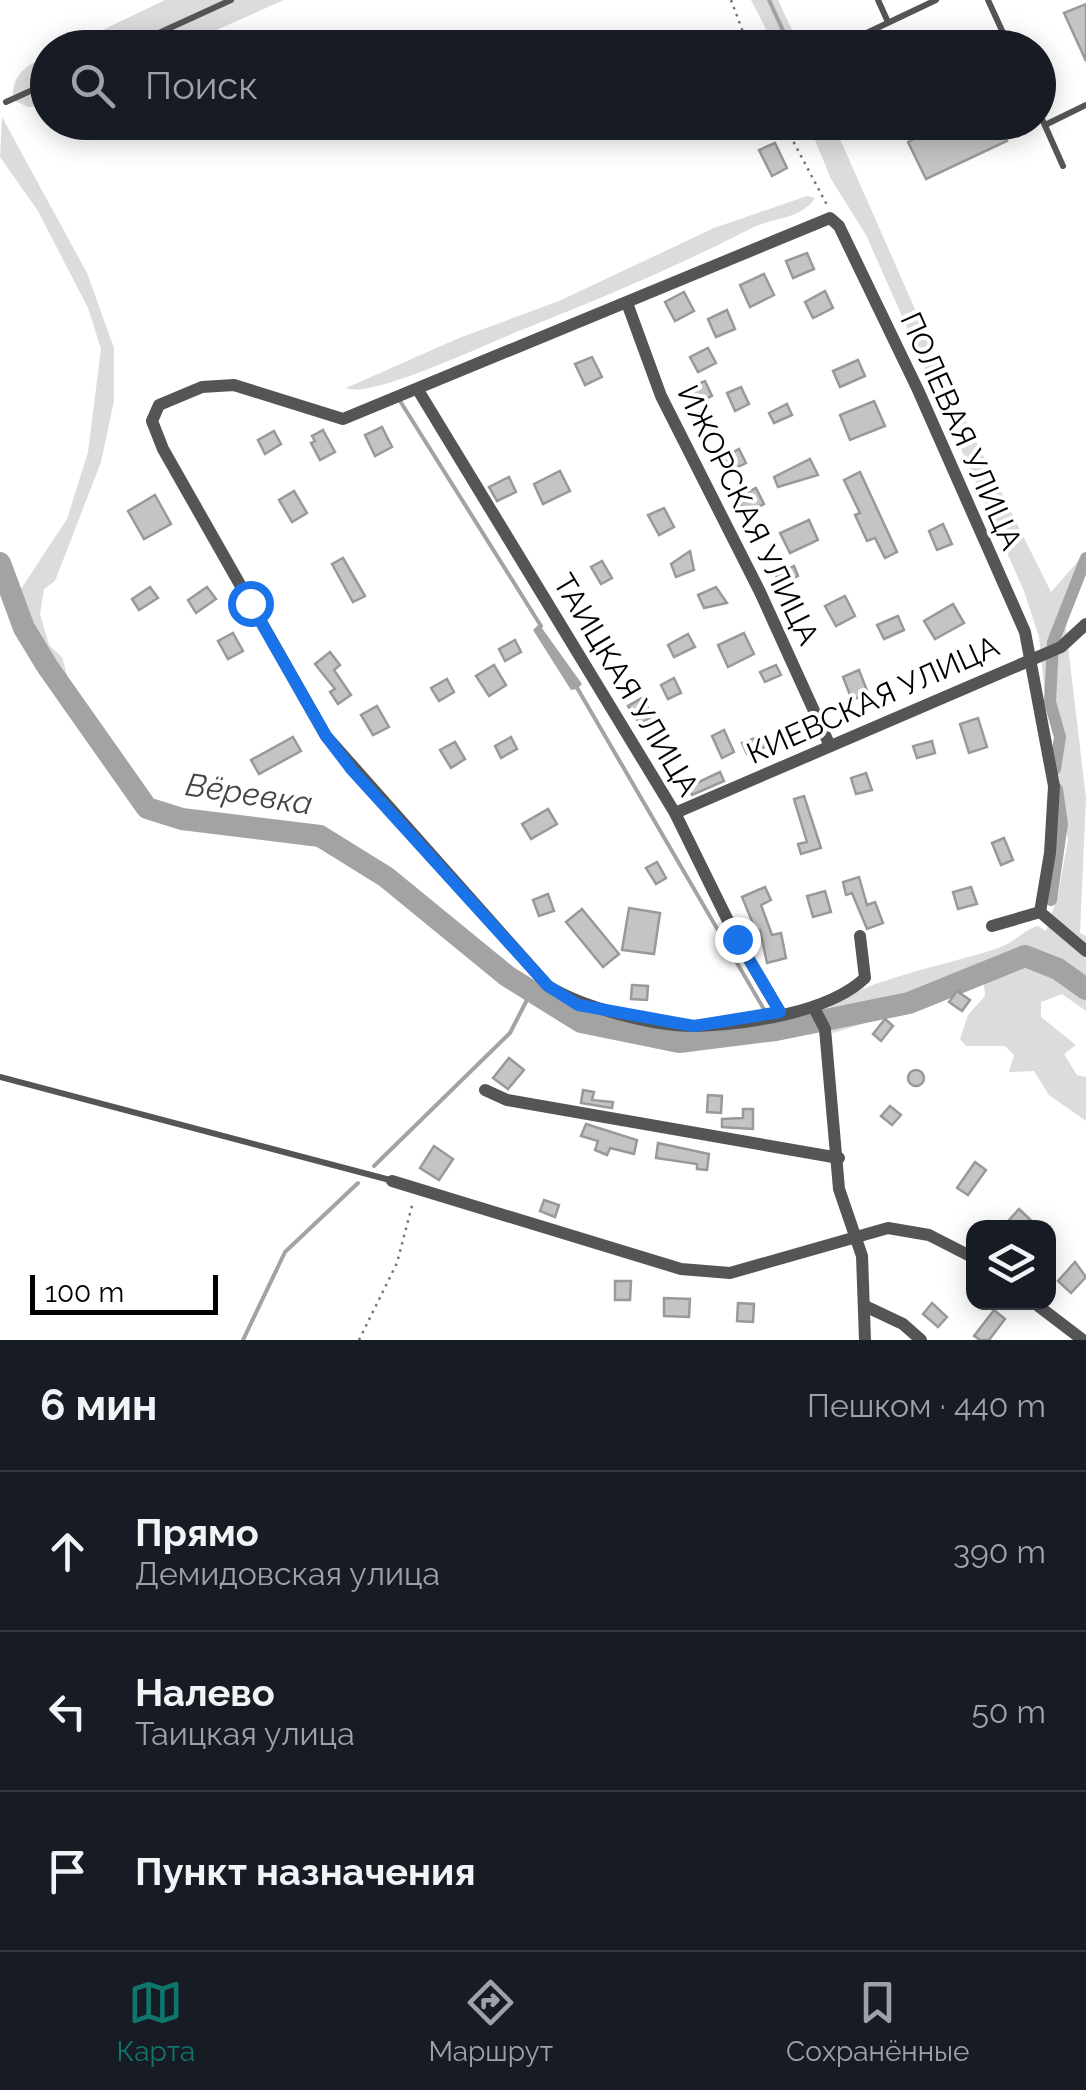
<!DOCTYPE html>
<html lang="ru">
<head>
<meta charset="utf-8">
<style>
	:root { --surface:#171b24; --page:#20242c; --text:#f1f3f6; --muted:#9ea1a6; --line:#363941; --accent:#0f766e }
	body { margin:0; font-family:Raleway,sans-serif; background:var(--page); color:var(--text) }
	.controls { position:absolute; right:30px; bottom:30px; display:grid; overflow:hidden; border-radius:20px; box-shadow:0 5px 25px #0003 }
	.controls button { width:90px; height:90px; display:grid; place-items:center; padding:0; border:0; border-bottom:2px solid var(--line); background:var(--surface); color:var(--text); font:50px sans-serif }
	.scale { position:absolute; left:30px; bottom:25px; width:188px; box-sizing:border-box; padding-left:10px; border:5px solid #000; border-top:0; font-size:28px; line-height:35px; white-space:nowrap; color:#000; -webkit-text-stroke:8px #fff; paint-order:stroke }
	.stop { position:absolute; width:30px; height:30px; margin:-22px; border:8px solid #1a73e8; border-radius:50%; background:#fff }
	.stop.end { background:#1a73e8; border-color:#fff; box-shadow:0 2px 10px #0008 }
	.list { margin:0; padding:0; list-style:none }
	h2 { display:flex; justify-content:space-between; align-items:center; height:130px; margin:0; padding:0 40px; font-size:42px }
	h2 small { font-size:32px; font-weight:400; color:var(--muted) }
	.list li { display:grid; grid-template-columns:65px 1fr auto; gap:30px; align-items:center; box-sizing:border-box; height:160px; padding:0 40px; border-top:2px solid var(--line) }
	.list b { display:block; font-size:38px; white-space:nowrap }
	.list p { margin:0; font-size:32px; white-space:nowrap; color:var(--muted) }
	.list em { font-size:32px; font-style:normal; color:var(--muted) }
	.icon { flex:none; width:55px; height:55px; fill:none; stroke:currentColor; stroke-width:2; stroke-linecap:round; stroke-linejoin:round }
	.map { position:relative; flex:none; width:1086px; height:1340px; overflow:hidden }
	.search { position:absolute; background:var(--surface); box-shadow:0 5px 25px #0003; left:30px; right:30px; top:30px; height:110px; display:flex; align-items:center; gap:25px; box-sizing:border-box; padding:0 35px; border-radius:55px; color:var(--muted); font-size:38px }
	.sheet { height:610px; background:var(--surface) }
	nav { display:flex; justify-content:space-around; align-items:center; box-sizing:border-box; height:140px; border-top:2px solid var(--line); background:var(--surface); font-size:28px; color:var(--muted) }
	nav a { display:grid; justify-items:center; gap:5px }
	nav .on { color:var(--accent) }
	.map>svg:first-child { display:block }
	.green { fill:#dcdcdc }
	.water { fill:#a3a3a3 }
	.lines { fill:none; stroke-linecap:round; stroke-linejoin:round }
	.stream { stroke:#a3a3a3; stroke-width:4 }
	.canal { stroke:#a3a3a3; stroke-width:12 }
	.river { stroke:#a3a3a3; stroke-width:22 }
	.building { fill:#c4c4c4; stroke:#999; stroke-width:2.5 }
	.path { stroke:#777; stroke-width:2.5; stroke-dasharray:2.5 5; stroke-linecap:butt }
	.service { stroke:#555; stroke-width:6 }
	.minor { stroke:#555; stroke-width:12 }
	.route { stroke:#1a73e8; stroke-width:12 }
	.labels { text-anchor:middle; stroke-width:8; stroke-linejoin:round; paint-order:stroke }
	.street-label { font-size:30px; fill:#000; stroke:#fff }
	.water-label { font-size:32px; font-style:italic; fill:#444; stroke:#fff }
</style>
</head>
<body>
<div class="map">
<svg width="1086" height="1340" viewBox="0 0 1086 1340">
	<rect width="100%" height="100%" fill="#fff"/>
	<!-- green -->
	<g class="green">
		<path d="M165 0H284L178 47 65 48Z"/>
		<path d="M751 0H778L800 47H775Z"/>
		<path d="M47 56V105L28 107 13 100C11 75 25 66 47 56Z"/>
		<path d="M2 117 87 273 114 348V401L101 462 55 581 44 589 40 614 49 645 62 657 68 679 108 735 98 746C69 696 30 658 13 601L67 519 88 452 101 349 88 308 38 211 0 157Z"/>
		<path d="M808 123H833L952 393 1051 592 1086 552C1086 580 1068 601 1066 629L1086 798 1080 933 1086 936V1011L1062 994 1041 1002V1017L1076 1045 1064 1054 1077 1075 1086 1077V1121L1049 1095 1034 1071 1009 1072 1014 1055 1005 1046H966L960 1039 968 1015 985 996 984 984 946 981 931 986 922 1005 833 1033 824 1018C827 985 975 960 1005 945 1018 939 1024 930 1038 926L1046 931 1058 895 1068 839 1058 796 1055 736 1046 706 1039 637 1024 591 866 235 831 179Z"/>
		<path d="M807 196 815 198C799 221 771 217 748 230 676 267 599 299 524 329 492 341 370 400 346 388L459 338 559 301 714 228Z"/>
	</g>
	<!-- water -->
	<path class="water" d="M539 624 582 684 577 689 571 690 533 630Z"/>
	<g class="lines">
		<!-- stream -->
		<g class="stream">
			<path d="M769 0 791 48"/>
			<path d="M400 401 541 626"/>
			<path d="M576 686 776 1030"/>
			<path d="M374 1166 510 1033 531 992"/>
			<path d="M243 1340 285 1252 358 1183"/>
		</g>
		<!-- canal -->
		<g class="canal">
			<path d="M1055 769 1060 737 1050 702 1053 642 1086 558"/>
			<path d="M1051 900 1062 824 1057 789"/>
		</g>
		<!-- river -->
		<path class="river" d="M0 563 24 628 47 666 147 808 182 819 320 836 386 877 507 976 581 1022 679 1042 776 1030 909 1003 1025 956 1058 969 1086 989"/>
	</g>
	<!-- building -->
	<g class="building">
		<path d="M1086 4V61L1064 13Z"/>
		<path d="M949 122H999L1007 141 926 179 908 142Z"/>
		<path d="M775 143 787 168 772 176 759 150Z"/>
		<path d="M807 253 814 269 793 278 786 261Z"/>
		<path d="M764 274 774 295 750 307 740 285Z"/>
		<path d="M825 291 833 308 813 318 805 302Z"/>
		<path d="M684 292 694 311 675 321 665 302Z"/>
		<path d="M727 310 735 329 716 337 708 319Z"/>
		<path d="M708 348 716 363 698 372 690 357Z"/>
		<path d="M592 357 602 377 585 385 575 364Z"/>
		<path d="M858 360 865 376 840 387 833 371Z"/>
		<path d="M705 381 712 396 697 403 690 387Z"/>
		<path d="M741 387 749 404 735 411 727 393Z"/>
		<path d="M874 401 885 426 850 440 840 415Z"/>
		<path d="M787 404 792 415 774 423 769 413Z"/>
		<path d="M382 427 392 447 375 456 365 435Z"/>
		<path d="M323 430 335 452 320 460 311 443 315 441 312 436Z"/>
		<path d="M274 431 281 444 265 454 258 440Z"/>
		<path d="M739 449 746 463 728 472 721 459Z"/>
		<path d="M810 459 818 475 778 487 774 477Z"/>
		<path d="M560 471 570 491 543 504 534 484Z"/>
		<path d="M860 472 897 552 885 558 875 538 867 541 855 515 860 513 844 480Z"/>
		<path d="M509 477 516 492 497 501 489 487Z"/>
		<path d="M756 488 764 504 745 514 737 497Z"/>
		<path d="M294 491 307 513 292 522 279 500Z"/>
		<path d="M155 495 171 524 144 539 128 511Z"/>
		<path d="M664 508 674 527 659 535 648 515Z"/>
		<path d="M809 520 818 540 790 553 780 533Z"/>
		<path d="M943 524 952 544 937 550 929 531Z"/>
		<path d="M690 551 694 570 676 577 671 564Z"/>
		<path d="M343 558 365 596 353 602 332 564Z"/>
		<path d="M602 561 612 578 601 584 591 567Z"/>
		<path d="M794 566 798 576 780 585 776 575Z"/>
		<path d="M150 587 158 598 139 610 132 599Z"/>
		<path d="M207 587 216 599 196 613 188 600Z"/>
		<path d="M716 587 727 603 704 608 698 595Z"/>
		<path d="M845 596 855 616 836 626 825 606Z"/>
		<path d="M953 604 964 623 935 639 924 621Z"/>
		<path d="M898 616 904 630 884 639 877 625Z"/>
		<path d="M233 633 243 651 228 659 218 641Z"/>
		<path d="M744 633 754 654 728 667 718 645Z"/>
		<path d="M688 634 695 647 674 657 668 645Z"/>
		<path d="M515 640 521 652 505 661 499 649Z"/>
		<path d="M330 652 340 665 334 670 351 695 338 704 330 692 335 689 315 664Z"/>
		<path d="M494 665 506 685 489 696 476 676Z"/>
		<path d="M776 665 781 675 765 682 760 672Z"/>
		<path d="M859 670 868 693 852 700 843 677Z"/>
		<path d="M674 678 681 693 668 699 661 685Z"/>
		<path d="M447 679 454 692 439 701 431 688Z"/>
		<path d="M642 698 653 716 640 724 628 706Z"/>
		<path d="M377 706 389 727 373 735 361 715Z"/>
		<path d="M978 718 987 747 969 753 960 724Z"/>
		<path d="M724 730 734 752 722 758 712 736Z"/>
		<path d="M760 736 765 747 747 754 742 743Z"/>
		<path d="M293 737 301 751 259 774 251 760Z"/>
		<path d="M511 737 517 749 501 758 495 746Z"/>
		<path d="M932 741 935 753 917 758 913 746Z"/>
		<path d="M455 742 465 759 451 768 440 750Z"/>
		<path d="M720 772 724 781 692 795 688 787Z"/>
		<path d="M866 773 872 790 856 794 851 778Z"/>
		<path d="M804 796 821 848 801 854 798 844 807 842 794 799Z"/>
		<path d="M548 809 557 824 531 839 522 824Z"/>
		<path d="M1004 838 1013 860 1001 865 992 843Z"/>
		<path d="M657 862 666 878 656 884 646 868Z"/>
		<path d="M859 877 867 905 875 902 883 923 867 929 852 893 846 895 843 882Z"/>
		<path d="M765 887 771 900 761 905 772 935 781 933 786 958 767 963 760 930 756 931 742 897Z"/>
		<path d="M971 887 977 904 958 909 953 892Z"/>
		<path d="M825 891 831 912 813 917 807 896Z"/>
		<path d="M548 894 554 911 539 916 533 900Z"/>
		<path d="M629 908 660 913 654 954 622 950Z"/>
		<path d="M582 909 619 954 603 967 566 922Z"/>
		<path d="M632 985 648 986 647 1000 631 999Z"/>
		<path d="M957 991 970 1000 962 1011 949 1002Z"/>
		<path d="M885 1019 893 1026 881 1041 873 1034Z"/>
		<path d="M509 1058 524 1070 508 1089 493 1078Z"/>
		<circle cx="916" cy="1078" r="8"/>
		<path d="M583 1090 594 1092 592 1100 613 1102 612 1108 581 1103Z"/>
		<path d="M708 1095 722 1096 721 1113 707 1112Z"/>
		<path d="M890 1106 901 1115 892 1125 881 1116Z"/>
		<path d="M743 1109H753V1129L722 1127V1119L743 1118Z"/>
		<path d="M586 1124 637 1140 634 1154 610 1148 607 1155 595 1150 598 1141 581 1136Z"/>
		<path d="M658 1143 709 1154 707 1170 697 1169V1164L656 1158Z"/>
		<path d="M434 1146 453 1159 439 1180 420 1168Z"/>
		<path d="M975 1162 986 1170 968 1195 957 1188Z"/>
		<path d="M544 1200 559 1205 555 1217 540 1211Z"/>
		<path d="M1019 1209 1039 1228H1002Z"/>
		<path d="M1075 1262 1086 1277 1071 1293 1058 1281Z"/>
		<path d="M615 1281H631L630 1300H615Z"/>
		<path d="M664 1298 690 1299 689 1317 664 1316Z"/>
		<path d="M738 1303 754 1304 753 1322 737 1321Z"/>
		<path d="M932 1303 947 1317 938 1327 923 1314Z"/>
		<path d="M994 1310 1005 1319 989 1340H980L974 1336Z"/>
	</g>
	<g class="lines">
		<!-- path -->
		<g class="path">
			<path d="M731 0 749 48"/>
			<path d="M783 122 827 205"/>
			<path d="M359 1340 397 1263 413 1202"/>
		</g>
		<!-- service -->
		<g class="service">
			<path d="M878 0 888 22"/>
			<path d="M988 0 1010 48"/>
			<path d="M126 48 231 0"/>
			<path d="M835 48 936 0"/>
			<path d="M6 102 48 83"/>
			<path d="M1038 110 1063 166"/>
			<path d="M1045 125 1086 105"/>
			<path d="M0 1077 390 1180"/>
		</g>
		<!-- minor -->
		<g class="minor">
			<path d="M627 303 661 396 760 592 830 746"/>
			<path d="M418 390 675 813 737 939 780 1012"/>
			<path d="M675 813 1061 647 1086 624"/>
			<path d="M992 926 1040 912 1086 951"/>
			<path d="M860 936 865 978C828 1013 747 1024 696 1026 655 1027 582 1007 548 986L326 736 163 449 152 421 159 405 202 387 234 385 343 419 830 218 839 226 918 390 1025 632 1054 786 1050 853 1040 912"/>
			<path d="M814 1008 825 1029 839 1189 862 1256 865 1340"/>
			<path d="M485 1090 507 1100 839 1158"/>
			<path d="M392 1181 681 1269 730 1273 888 1228 929 1235 974 1258"/>
			<path d="M1033 1302 1083 1340"/>
			<path d="M867 1307 903 1324 921 1340"/>
		</g>
	</g>
	<g class="lines">
		<!-- route -->
		<path class="route" d="M250 603 326 736 352 770 548 986 578 1005 694 1026 780 1012 737 939"/>
	</g>
	<g class="labels">
		<!-- street labels -->
		<g class="street-label">
			<text transform="translate(961 431) rotate(66)" y="10">ПОЛЕВАЯ УЛИЦА</text>
			<text transform="translate(748 515) rotate(64)" y="10">ИЖОРСКАЯ УЛИЦА</text>
			<text transform="translate(626 685) rotate(59)" y="10">ТАИЦКАЯ УЛИЦА</text>
			<text transform="translate(873 700) rotate(-24)" y="10">КИЕВСКАЯ УЛИЦА</text>
		</g>
		<!-- water labels -->
		<g class="water-label">
			<text transform="translate(249 794) rotate(9)" y="11">Вёревка</text>
		</g>
	</g>
</svg>
<div class="controls">
<button><svg class="icon" aria-label="layers" viewBox="0 0 24 24"><path d="M12 4l9 5-9 5-9-5zM3 14l9 5 9-5"/></svg></button>
</div>
<div class="scale">100 m</div>
<div class="stop" style="left:250px;top:603px"></div>
<div class="stop end" style="left:737px;top:939px"></div>
<div class="search"><svg class="icon" aria-label="search" viewBox="0 0 24 24"><circle cx="10" cy="10" r="6"/><path d="M15 15l6 6"/></svg>Поиск</div>
</div>
<section class="sheet">
<h2>6 мин<small>Пешком · 440 m</small></h2>
<ul class="list">
<li><svg class="icon" aria-label="ahead" viewBox="0 0 24 24"><path d="M12 20V5M6 11l6-6 6 6"/></svg><div><b>Прямо</b><p>Демидовская улица</p></div><em>390 m</em></li>
<li><svg class="icon" aria-label="left" viewBox="0 0 24 24"><path d="M17 20v-9H6M10 6l-5 5 5 5"/></svg><div><b>Налево</b><p>Таицкая улица</p></div><em>50 m</em></li>
<li><svg class="icon" aria-label="arrive" viewBox="0 0 24 24"><path d="M6 21V4h12l-3 4 3 4H6"/></svg><div><b>Пункт назначения</b></div></li>
</ul>
</section>
<nav>
<a class="on"><svg class="icon" aria-label="map" viewBox="0 0 24 24"><path d="M3 6l6-2 6 2 6-2v14l-6 2-6-2-6 2zM9 4v14M15 6v14"/></svg>Карта</a>
<a><svg class="icon" aria-label="directions" viewBox="0 0 24 24"><path d="M12 3l9 9-9 9-9-9zM9 14v-3h6M13 9l2 2-2 2"/></svg>Маршрут</a>
<a><svg class="icon" aria-label="saved" viewBox="0 0 24 24"><path d="M7 4h10v16l-5-4-5 4z"/></svg>Сохранённые</a>
</nav>
</body>
</html>
